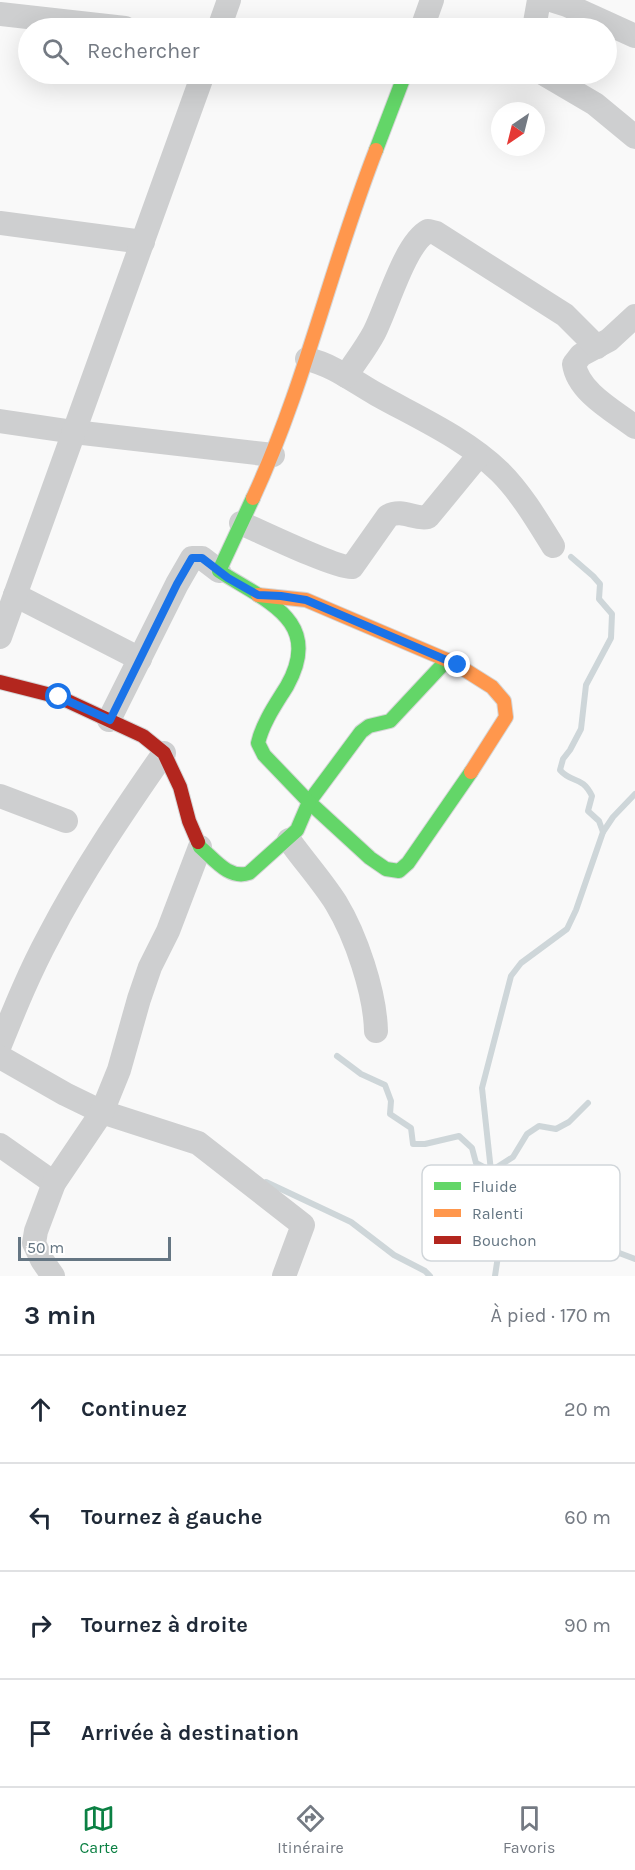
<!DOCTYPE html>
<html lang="fr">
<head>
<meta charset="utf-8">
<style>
	:root { --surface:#fff; --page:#f6f6f7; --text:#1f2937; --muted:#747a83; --line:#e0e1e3; --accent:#0b8043 }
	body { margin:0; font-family:Karla,sans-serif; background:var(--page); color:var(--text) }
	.compass { position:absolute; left:491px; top:102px; width:54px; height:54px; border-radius:50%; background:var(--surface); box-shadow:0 6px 24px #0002; rotate:215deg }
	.scale { position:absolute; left:18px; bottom:15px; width:153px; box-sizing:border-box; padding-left:6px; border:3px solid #657683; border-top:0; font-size:16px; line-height:21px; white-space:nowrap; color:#657683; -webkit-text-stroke:4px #fff; paint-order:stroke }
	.stop { position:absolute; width:18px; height:18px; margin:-14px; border:4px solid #1a73e8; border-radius:50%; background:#fff }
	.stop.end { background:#1a73e8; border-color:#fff; box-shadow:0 2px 6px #0008 }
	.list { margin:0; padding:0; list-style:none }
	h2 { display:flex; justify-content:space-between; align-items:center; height:78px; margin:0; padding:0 24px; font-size:26px }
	h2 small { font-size:20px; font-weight:400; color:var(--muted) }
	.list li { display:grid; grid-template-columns:39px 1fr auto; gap:18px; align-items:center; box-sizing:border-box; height:108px; padding:0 24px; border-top:2px solid var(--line) }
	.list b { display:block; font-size:22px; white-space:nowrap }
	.list em { font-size:20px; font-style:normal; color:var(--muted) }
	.icon { flex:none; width:33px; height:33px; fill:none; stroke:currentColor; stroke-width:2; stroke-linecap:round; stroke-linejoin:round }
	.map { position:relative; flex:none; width:635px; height:1276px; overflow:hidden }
	.search { position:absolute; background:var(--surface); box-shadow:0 6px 24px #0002; left:18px; right:18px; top:18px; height:66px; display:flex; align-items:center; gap:15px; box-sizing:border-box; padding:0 21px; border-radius:33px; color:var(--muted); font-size:22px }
	.sheet { height:510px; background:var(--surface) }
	nav { display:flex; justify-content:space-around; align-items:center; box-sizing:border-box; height:84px; border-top:2px solid var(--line); background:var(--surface); font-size:16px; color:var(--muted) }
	nav a { display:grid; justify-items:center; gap:3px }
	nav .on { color:var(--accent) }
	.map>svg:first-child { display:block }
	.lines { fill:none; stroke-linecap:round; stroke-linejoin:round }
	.stream { stroke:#ced6d9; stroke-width:6 }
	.fast-casing { stroke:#d5d6d7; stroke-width:16 }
	.slow-casing { stroke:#d5d6d7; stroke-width:16 }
	.jam-casing { stroke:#d5d6d7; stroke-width:16 }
	.street { stroke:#cecfd0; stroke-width:24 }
	.fast { stroke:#63d668; stroke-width:14 }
	.slow { stroke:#ff974d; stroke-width:14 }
	.jam { stroke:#b3261e; stroke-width:14 }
	.route { stroke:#1a73e8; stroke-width:8 }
	.key { fill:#fff; stroke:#d1d6da; stroke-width:1.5 }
	.key-label { font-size:16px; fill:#657683 }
</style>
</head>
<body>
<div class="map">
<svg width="635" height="1276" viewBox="0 0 635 1276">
	<rect width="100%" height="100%" fill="#f9f9f9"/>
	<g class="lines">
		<!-- stream -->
		<g class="stream">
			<path d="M571 557 593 576 600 584 599 599 612 614 611 638 586 685 581 729 570 750 563 759 560 770C572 784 582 775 592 796L588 811 599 821 603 832"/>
			<path d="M337 1056 361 1074 385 1085 391 1101 390 1114 411 1128 413 1144H425L459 1136 472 1148 476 1163 491 1171 513 1157 527 1134 539 1126 556 1129 569 1122 588 1103"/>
			<path d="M266 1182 351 1222 394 1255 425 1271 430 1276"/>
			<path d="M500 1222 530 1217 541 1211 551 1215 550 1231 557 1236 582 1239 635 1259"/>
			<path d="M495 1276 501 1236 499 1200 491 1171 482 1088 511 976 521 963 567 929 576 910 603 832 613 817 635 794"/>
		</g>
		<!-- fast casing -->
		<g class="fast-casing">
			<g id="fast">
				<path d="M376 150 405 74"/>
				<path d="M447 660 390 721 369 726 361 732 309 802 370 858 386 869 399 871 408 863 471 772"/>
				<path d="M198 842 200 847C214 859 229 880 249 873L297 830 309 802 264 755 258 743C263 722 276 704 287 686 324 620 265 601 219 571L253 498"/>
			</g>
		</g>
		<!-- slow casing -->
		<g class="slow-casing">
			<g id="slow">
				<path d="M253 498C305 386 331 265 376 150"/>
				<path d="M258 595 306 600 454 663 492 687 504 701 506 717 471 772"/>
			</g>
		</g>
		<!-- jam casing -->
		<g class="jam-casing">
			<path id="jam" d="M0 682 59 697 143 736 164 753 180 787 189 821 198 842"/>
		</g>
		<!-- street -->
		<g class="street">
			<path d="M551 0 567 5 635 36"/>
			<path d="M0 14 125 28"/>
			<path d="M219 28 229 0"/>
			<path d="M422 28 432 0"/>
			<path d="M534 28 539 0"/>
			<path d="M544 74 595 104 635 137"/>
			<path d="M0 223 143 242"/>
			<path d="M635 316 609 340 581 355 574 364C578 392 614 411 635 427"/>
			<path d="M307 359C333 365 353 381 376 394 417 417 465 438 500 472 521 493 537 520 553 546"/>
			<path d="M346 376C355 362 366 348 374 333 387 308 405 243 428 231L436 233 565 315 597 347"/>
			<path d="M0 421 74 432 273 455"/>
			<path d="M241 523C259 531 338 569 352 567L388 516C403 508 414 520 428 517L479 455"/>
			<path d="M15 595 140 659"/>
			<path d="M0 637 203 74"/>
			<path d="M109 720 177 584 192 558H202L219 571"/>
			<path d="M0 796 66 821"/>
			<path d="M289 840C304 861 322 881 336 903 356 936 375 992 376 1031"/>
			<path d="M0 1045C15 1008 30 971 49 936 82 872 123 812 164 753"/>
			<path d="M0 1057 65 1094 102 1112 198 1143 303 1225 284 1276"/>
			<path d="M0 1145 54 1183"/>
			<path d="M53 1276 42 1260 34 1243 36 1231 54 1183 102 1112 119 1070 139 999 150 967 168 931 200 847"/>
		</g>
		<!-- fast -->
		<use href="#fast" class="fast"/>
		<!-- slow -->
		<use href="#slow" class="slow"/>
		<!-- jam -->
		<use href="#jam" class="jam"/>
	</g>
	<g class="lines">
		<!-- route -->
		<path class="route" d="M59 697 110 720 177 584 192 558H202L228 578 258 595 281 596 306 600 458 665"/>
	</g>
	<!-- legend -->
	<rect x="422" y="1165" width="198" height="96" rx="9" class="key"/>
	<rect x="434" y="1182" width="27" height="8" fill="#63d668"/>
	<rect x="434" y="1209" width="27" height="8" fill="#ff974d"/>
	<rect x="434" y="1236" width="27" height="8" fill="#b3261e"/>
	<g class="key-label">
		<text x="472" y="1192">Fluide</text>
		<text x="472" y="1219">Ralenti</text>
		<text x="472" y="1246">Bouchon</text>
	</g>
</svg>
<svg class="compass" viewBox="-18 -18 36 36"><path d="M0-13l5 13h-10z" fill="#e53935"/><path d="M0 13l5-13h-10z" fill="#747a83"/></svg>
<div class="scale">50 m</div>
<div class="stop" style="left:59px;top:697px"></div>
<div class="stop end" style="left:458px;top:665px"></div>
<div class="search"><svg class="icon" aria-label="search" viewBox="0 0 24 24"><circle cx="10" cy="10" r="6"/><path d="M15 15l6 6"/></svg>Rechercher</div>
</div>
<section class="sheet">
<h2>3 min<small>À pied · 170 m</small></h2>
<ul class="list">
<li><svg class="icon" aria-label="ahead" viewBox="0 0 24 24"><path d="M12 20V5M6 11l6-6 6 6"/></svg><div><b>Continuez</b></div><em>20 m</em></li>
<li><svg class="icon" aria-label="left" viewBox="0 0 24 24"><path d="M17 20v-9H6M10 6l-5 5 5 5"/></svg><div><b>Tournez à gauche</b></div><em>60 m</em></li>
<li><svg class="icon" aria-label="right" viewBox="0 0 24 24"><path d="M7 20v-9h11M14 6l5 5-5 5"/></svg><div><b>Tournez à droite</b></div><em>90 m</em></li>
<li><svg class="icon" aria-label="arrive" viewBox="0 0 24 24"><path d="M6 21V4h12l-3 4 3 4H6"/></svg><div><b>Arrivée à destination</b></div></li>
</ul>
</section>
<nav>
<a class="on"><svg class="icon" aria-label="map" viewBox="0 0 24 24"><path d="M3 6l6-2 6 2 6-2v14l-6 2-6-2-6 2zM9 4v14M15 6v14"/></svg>Carte</a>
<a><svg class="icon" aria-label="directions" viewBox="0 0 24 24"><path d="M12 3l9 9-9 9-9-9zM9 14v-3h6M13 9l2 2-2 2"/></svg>Itinéraire</a>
<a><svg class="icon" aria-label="saved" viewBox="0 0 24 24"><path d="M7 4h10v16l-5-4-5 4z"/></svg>Favoris</a>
</nav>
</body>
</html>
